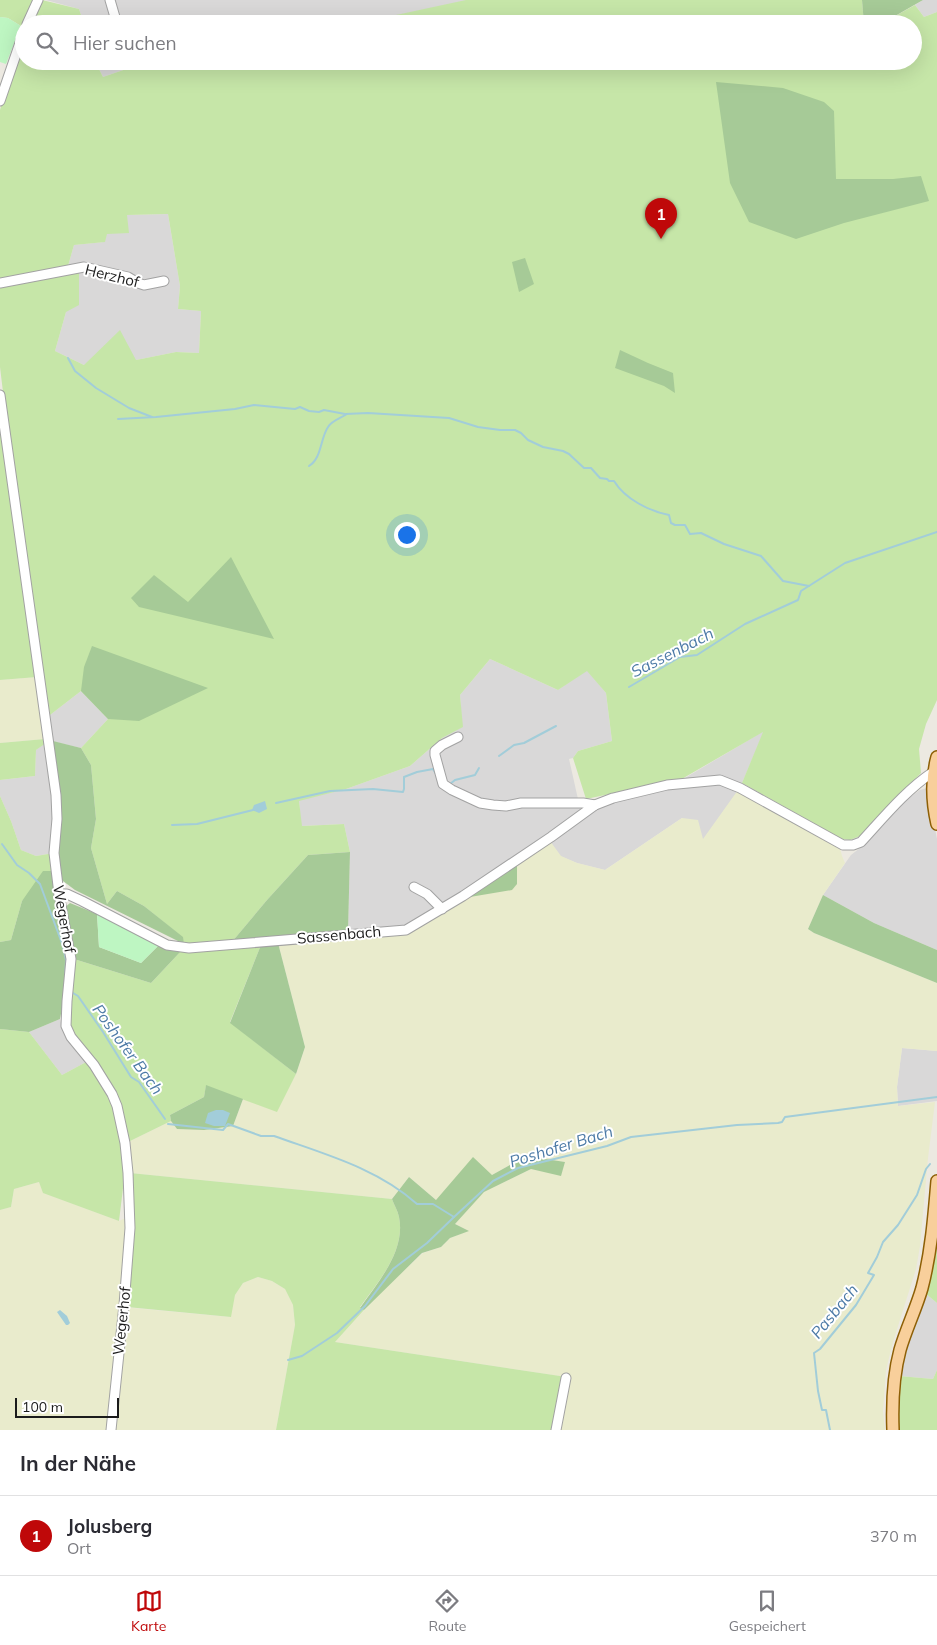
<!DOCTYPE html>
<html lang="de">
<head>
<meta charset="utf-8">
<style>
	:root { --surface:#fff; --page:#f7f7f7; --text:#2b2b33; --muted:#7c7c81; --line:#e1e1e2; --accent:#bf0809 }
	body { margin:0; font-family:Mulish,sans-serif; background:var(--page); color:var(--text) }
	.scale { position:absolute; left:15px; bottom:12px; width:104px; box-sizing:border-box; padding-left:5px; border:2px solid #1b1b1b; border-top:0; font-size:14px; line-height:18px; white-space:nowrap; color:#1b1b1b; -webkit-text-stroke:4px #fff; paint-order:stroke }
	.you { position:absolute; left:406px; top:534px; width:18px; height:18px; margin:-12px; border:4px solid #fff; border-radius:50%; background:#1a73e8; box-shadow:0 0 0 8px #1a73e833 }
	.badge { display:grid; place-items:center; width:32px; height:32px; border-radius:50%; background:var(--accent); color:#fff; font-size:16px; font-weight:700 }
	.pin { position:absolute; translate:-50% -41px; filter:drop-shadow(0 1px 2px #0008) }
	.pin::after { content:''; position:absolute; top:26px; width:18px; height:15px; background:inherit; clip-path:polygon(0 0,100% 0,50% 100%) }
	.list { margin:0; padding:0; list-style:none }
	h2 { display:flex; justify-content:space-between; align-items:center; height:65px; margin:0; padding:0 20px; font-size:21px }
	h2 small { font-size:16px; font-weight:400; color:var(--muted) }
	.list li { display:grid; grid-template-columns:32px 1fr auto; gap:15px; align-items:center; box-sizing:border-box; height:80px; padding:0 20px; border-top:1px solid var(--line) }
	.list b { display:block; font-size:19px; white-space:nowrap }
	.list p { margin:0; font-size:16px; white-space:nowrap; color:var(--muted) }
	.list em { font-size:16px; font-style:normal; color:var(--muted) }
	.icon { flex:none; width:28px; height:28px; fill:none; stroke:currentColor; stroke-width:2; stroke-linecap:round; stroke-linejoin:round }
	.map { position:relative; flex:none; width:937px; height:1430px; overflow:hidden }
	.search { position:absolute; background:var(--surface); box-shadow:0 5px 20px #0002; left:15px; right:15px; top:15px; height:55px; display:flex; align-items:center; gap:12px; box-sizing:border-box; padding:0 18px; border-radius:28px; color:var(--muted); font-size:19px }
	.sheet { height:145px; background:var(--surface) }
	nav { display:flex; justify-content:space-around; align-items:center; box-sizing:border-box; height:70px; border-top:1px solid var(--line); background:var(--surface); font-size:14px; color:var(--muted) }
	nav a { display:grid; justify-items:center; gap:2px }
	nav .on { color:var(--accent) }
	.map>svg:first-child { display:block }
	.residential { fill:#d9d8d8 }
	.farmland { fill:#e9ebcc }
	.grass { fill:#c6e6a8; fill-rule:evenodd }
	.forest { fill:#a6ca97 }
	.park { fill:#bef6c2 }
	.water { fill:#a2cdd9 }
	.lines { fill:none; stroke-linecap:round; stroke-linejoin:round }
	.stream { stroke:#a2cdd9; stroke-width:2 }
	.minor-casing { stroke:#a2a2a2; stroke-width:11 }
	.major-casing { stroke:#8d5f06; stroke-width:14 }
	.minor { stroke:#fff; stroke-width:9 }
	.major { stroke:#f8cf9b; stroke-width:11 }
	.labels { text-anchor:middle; stroke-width:4; stroke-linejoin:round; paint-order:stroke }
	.street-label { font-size:15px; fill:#1b1b1b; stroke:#fff }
	.water-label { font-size:16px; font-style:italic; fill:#4c7aa6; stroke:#fff }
</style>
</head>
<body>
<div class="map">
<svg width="937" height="1430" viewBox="0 0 937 1430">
	<rect width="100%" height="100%" fill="#ece9e1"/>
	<!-- residential -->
	<g class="residential">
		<path d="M46 0H466V1L354 24H84L79 9Z"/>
		<path d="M923 0H937V12L924 17 915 5Z"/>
		<path d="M95 61H164L132 67 103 77Z"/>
		<path d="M168 214 180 286 178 309 201 311 199 353 176 352 136 360 84 365 55 351 66 312 68 266 74 245 104 242 106 234 127 215Z"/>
		<path d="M490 659 558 690 587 670 606 693 612 741 578 751 573 758 569 759 580 808 593 811 610 802 668 788 764 731 740 788 703 840 682 818 605 870 577 863 560 856 546 836 435 909 402 928 348 932 350 852 344 824 301 826 299 800 346 789 410 766 442 738 462 727 460 695Z"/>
		<path d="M81 691 108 719 81 748 51 741 50 715Z"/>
		<path d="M49 740 56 795 54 853 36 856 21 850 11 821 0 796V780L35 776 36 750Z"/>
		<path d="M927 788 937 839V950L874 923 823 895 851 855 860 848 903 802 920 790Z"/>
		<path d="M60 1019 63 1030 88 1061 62 1075 29 1032Z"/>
		<path d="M902 1048 937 1051V1101L898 1106 897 1087Z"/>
		<path d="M925 1293 937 1303V1370L933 1379 899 1376 906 1350Z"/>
	</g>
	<!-- farmland -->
	<g class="farmland">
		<path d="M37 677 45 739 0 743V680Z"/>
		<path d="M738 790 800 827 840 848 842 856 845 863 823 895 808 929 814 933 937 983V1051L902 1048 897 1087 898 1106 935 1102 928 1158 920 1246 916 1269 893 1342 886 1370 883 1411 885 1430H556L560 1376 335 1342 385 1288 423 1253 441 1247 450 1238 468 1231 455 1224 484 1192 531 1169 561 1175 565 1162 526 1156 492 1175 436 1200 409 1177 392 1199 130 1173 128 1142 171 1121 177 1129 204 1130 233 1126 243 1099 276 1111 296 1074 305 1047 278 943 408 933 419 927 550 841 561 856 577 863 605 870 682 818 698 820 703 839Z"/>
		<path d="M39 1182 44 1193 119 1221 128 1217 122 1307 230 1317 235 1295 243 1283 258 1277 272 1281 285 1289 293 1305 295 1325 276 1430H0V1210L11 1207 14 1189Z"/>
	</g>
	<!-- grass -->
	<g class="grass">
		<path d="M0 0H34L21 26 8 18 0 17Z"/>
		<path d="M42 0 79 9 84 24H31Z"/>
		<path d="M466 0H862L864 24H354Z"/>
		<path d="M915 5 924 17 937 12V700L926 724 919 749 921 773 860 836 850 840 842 839 742 783 763 732 680 780 667 782 586 799 573 758 578 751 612 741 606 693 587 671 558 690 490 659 460 695 463 727 442 738 410 766 346 789 299 801 302 826 344 824 350 852 308 855 267 900 231 943 184 944 182 937 144 906 117 891 107 904 91 848 96 819 91 765 81 748 108 719 81 691 50 715 9 442 0 367V110L15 60 24 38V61H95L103 77 132 67 164 61H913V24H881ZM168 214 180 286 178 309 201 311 199 353 176 352 136 360 120 330 84 365 55 351 66 312 79 305V266H68L74 245 105 242 107 234 129 233 127 215Z"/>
		<path d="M0 419 37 677 0 680Z"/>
		<path d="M45 739 46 743 36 750 35 776 0 780V743Z"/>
		<path d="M0 796 11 821 21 850 36 856 54 853 52 871 22 901 11 940 0 942Z"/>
		<path d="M261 945 230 1022 296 1074 277 1112 206 1086 204 1097 170 1115 171 1121 128 1142 123 1117 69 1029 74 959 151 983 182 950Z"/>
		<path d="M0 1029 29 1032 62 1075 88 1061 101 1078 116 1112 125 1172 119 1221 43 1193 39 1182 14 1189 11 1207 0 1210Z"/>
		<path d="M130 1173 392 1199C394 1205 398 1211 399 1217 406 1251 378 1282 360 1307L364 1310 335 1342 560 1376 566 1378 556 1430H276L295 1325 293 1305 285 1289 272 1281 258 1277 243 1283 235 1295 231 1317 127 1307Z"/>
		<path d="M937 1236V1303L925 1293 934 1258Z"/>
		<path d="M937 1370V1430H897L899 1376 933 1379Z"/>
	</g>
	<!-- forest -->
	<g class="forest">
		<path d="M862 0H923L881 24H864Z"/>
		<path d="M716 82 783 88 824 102 834 111 836 179H893L921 176 929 201 844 223 796 239 749 222 730 183Z"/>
		<path d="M525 258 534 284 519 292 512 262Z"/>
		<path d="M620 350 648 363 673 373 675 393 664 386 615 368Z"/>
		<path d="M231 557 274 639 139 607 131 598 154 575 188 602Z"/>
		<path d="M92 646 208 688 139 721 108 719 81 691 84 667Z"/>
		<path d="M49 740 81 748 91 765 96 819 91 848 107 904 117 891 144 906 183 937 184 944 75 890 59 878 57 819Z"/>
		<path d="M350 852 348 932 231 943 267 900 308 855Z"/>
		<path d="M517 864V884L512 890 464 898Z"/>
		<path d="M43 871H52L67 952V982L60 1019 29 1032 0 1029V942L11 940 22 901Z"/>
		<path d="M823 895 874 923 937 950V983L814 933 808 929Z"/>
		<path d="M70 903 97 914 99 947 141 963 159 945 182 950 151 983 74 959 63 909Z"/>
		<path d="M278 943 305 1047 296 1074 230 1023 261 945Z"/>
		<path d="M206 1085 243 1099 233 1126 204 1130 177 1129 171 1121 170 1115 204 1097Z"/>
		<path d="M526 1156 565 1162 561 1176 531 1169 484 1192 455 1224 469 1231 450 1238 441 1247 422 1253 364 1310 360 1308C378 1282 406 1251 399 1217 398 1211 394 1205 392 1199L409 1177 436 1200 473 1157 492 1175Z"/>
	</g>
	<!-- park -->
	<g class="park">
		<path d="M0 17 8 18 21 26 6 64 0 62Z"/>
		<path d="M97 914 159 945 141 963 99 947Z"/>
	</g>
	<!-- water -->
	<g class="water">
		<path d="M265 801 267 809 259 813 252 810 254 805Z"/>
		<path d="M216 1110H223L230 1113 225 1126H214L205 1123 208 1113Z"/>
		<path d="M60 1310 67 1316 70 1323 68 1325H66L57 1312Z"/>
	</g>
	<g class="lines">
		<!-- stream -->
		<g class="stream">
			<path d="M68 358 75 371 96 388 129 408 152 417"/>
			<path d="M118 419 156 417 235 409 254 405 295 409 300 407 309 411 319 412 324 410 345 414 368 413 449 418 478 427 500 430H515L521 433 528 440 543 447 563 451 569 454 584 468H591L600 478 607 479 609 481H614C625 499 649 511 669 515L671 523 675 525H685L690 534 701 533 724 544 761 556 783 581 809 586"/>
			<path d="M309 466C322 458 320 439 328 427 331 421 341 418 347 414"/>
			<path d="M629 687 680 657 697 655 745 624 798 600 801 591 845 563 937 532"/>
			<path d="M499 756 514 745 524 743 556 726"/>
			<path d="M450 784 455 780 475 775 479 768"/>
			<path d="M276 803 330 791 373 789 403 792 404 789V777L417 772 433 769 436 774"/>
			<path d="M172 825 197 824 253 810"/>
			<path d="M2 844 17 865 29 873 40 884 63 946 66 960 65 981"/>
			<path d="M73 993 78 996 103 1032 131 1077 139 1082 165 1119"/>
			<path d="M168 1124 223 1130 228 1124 261 1136H274C324 1154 377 1168 417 1204H433L454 1217 493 1181 518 1168 607 1146 631 1137 737 1125 778 1123 782 1122 785 1117 937 1097"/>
			<path d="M288 1360 302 1356 337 1333 365 1306 393 1269 427 1243 454 1217"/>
			<path d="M830 1430 826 1410H822L818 1391 814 1353 820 1349 856 1305 874 1275 868 1273 877 1257 883 1242 898 1225 917 1195 926 1169 930 1164"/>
		</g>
		<!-- minor casing -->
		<g class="minor-casing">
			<g id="minor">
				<path d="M110 0 117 24"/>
				<path d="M27 24 38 0"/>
				<path d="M0 101 24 31"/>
				<path d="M0 283 84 267 128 277 138 283 144 285 164 281"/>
				<path d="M0 395 56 795 57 819 54 853 59 894 71 959 67 1001 66 1026 71 1037 94 1065 112 1094 117 1106 125 1143 128 1173 130 1228 124 1305 111 1430"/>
				<path d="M458 737 442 745 435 751V755L443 784 452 790 480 803 493 805 506 806 521 803H583L595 805"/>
				<path d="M414 887 427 894 442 909"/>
				<path d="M59 894H67L82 901 167 945 189 948 406 930 463 896 551 837 595 805 613 798 667 785 720 780 740 788 843 845H853L861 842C884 817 905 791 933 772"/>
				<path d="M556 1430 566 1378"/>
			</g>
		</g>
		<!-- major casing -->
		<g class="major-casing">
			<g id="major">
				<path d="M937 757C931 779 932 802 937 824"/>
				<path d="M893 1430C892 1403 893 1376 900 1350 906 1329 916 1309 922 1288 931 1253 934 1217 937 1181"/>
			</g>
		</g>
		<!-- minor -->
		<use href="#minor" class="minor"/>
		<!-- major -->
		<use href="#major" class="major"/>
	</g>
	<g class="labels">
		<!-- street labels -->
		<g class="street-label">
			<text transform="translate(112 276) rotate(14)" y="5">Herzhof</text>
			<text transform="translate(64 919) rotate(80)" y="5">Wegerhof</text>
			<text transform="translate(339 935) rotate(-5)" y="5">Sassenbach</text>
			<text transform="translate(122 1321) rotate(-84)" y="5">Wegerhof</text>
		</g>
		<!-- water labels -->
		<g class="water-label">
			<text transform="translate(672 652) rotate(-27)" y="6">Sassenbach</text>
			<text transform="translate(128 1049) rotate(54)" y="6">Poshofer Bach</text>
			<text transform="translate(561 1146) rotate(-17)" y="6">Poshofer Bach</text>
			<text transform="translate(834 1311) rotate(-51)" y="6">Pasbach</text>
		</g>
	</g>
</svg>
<div class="scale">100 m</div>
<div class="you"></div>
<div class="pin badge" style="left:661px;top:239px">1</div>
<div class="search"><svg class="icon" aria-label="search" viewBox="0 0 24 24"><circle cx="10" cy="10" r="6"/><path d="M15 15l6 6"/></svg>Hier suchen</div>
</div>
<section class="sheet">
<h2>In der Nähe<small></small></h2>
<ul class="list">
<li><span class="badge">1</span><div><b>Jolusberg</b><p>Ort</p></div><em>370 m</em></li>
</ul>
</section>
<nav>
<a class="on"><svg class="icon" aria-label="map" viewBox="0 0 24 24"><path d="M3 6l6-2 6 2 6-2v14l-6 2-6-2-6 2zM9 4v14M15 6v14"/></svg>Karte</a>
<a><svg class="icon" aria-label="directions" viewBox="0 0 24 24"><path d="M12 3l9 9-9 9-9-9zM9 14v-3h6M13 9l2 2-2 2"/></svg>Route</a>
<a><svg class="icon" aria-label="saved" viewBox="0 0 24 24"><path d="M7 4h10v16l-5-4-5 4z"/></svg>Gespeichert</a>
</nav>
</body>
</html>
